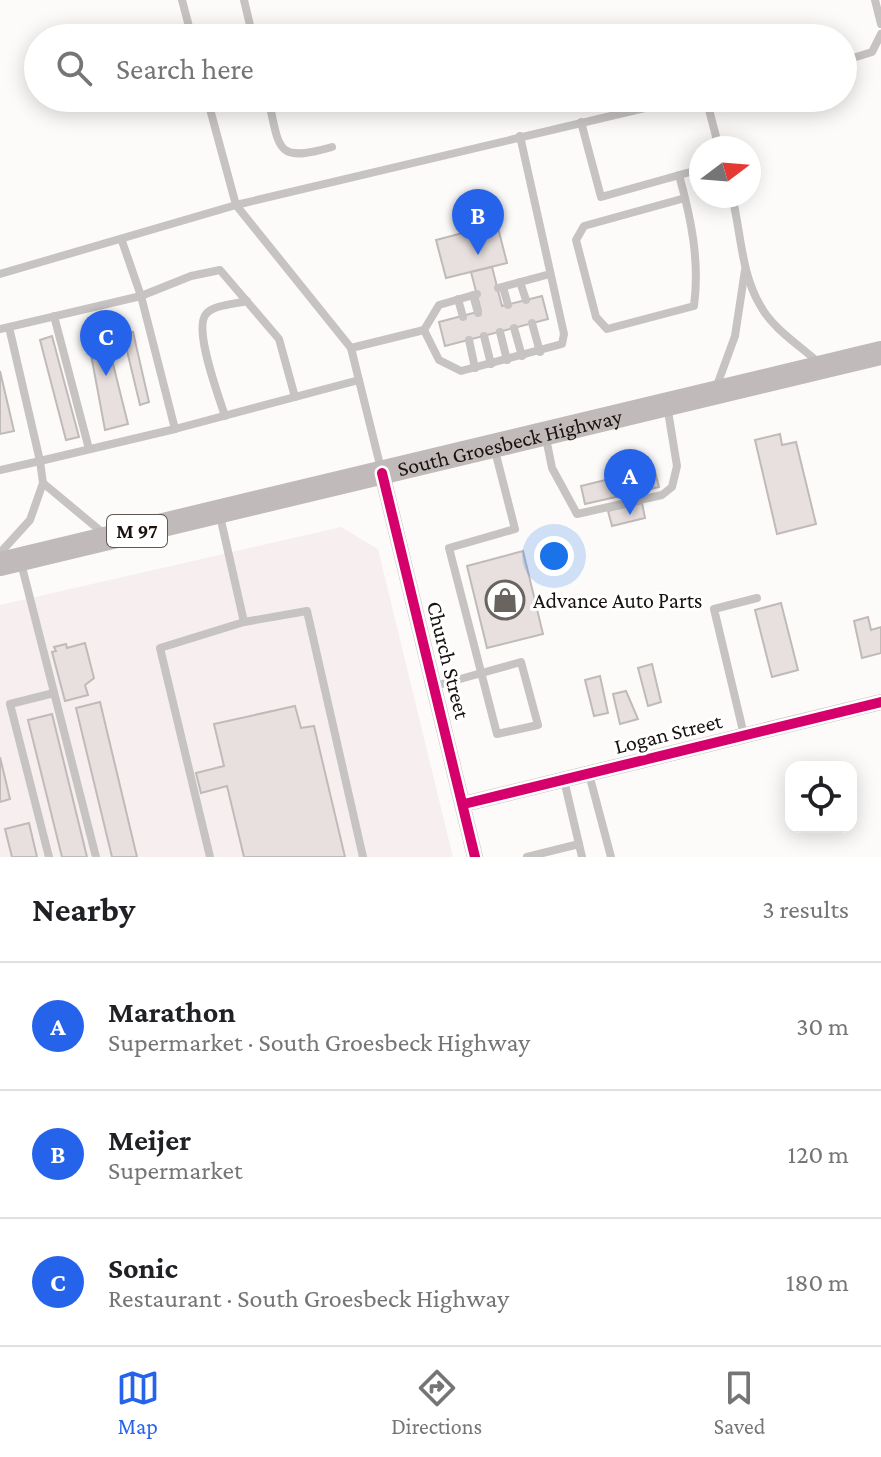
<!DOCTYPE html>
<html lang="en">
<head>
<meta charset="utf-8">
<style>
	:root { --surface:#fff; --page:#f2f2f2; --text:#202124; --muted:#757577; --line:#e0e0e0; --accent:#2563eb }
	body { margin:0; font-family:"Crimson Pro",serif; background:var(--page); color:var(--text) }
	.controls { position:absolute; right:24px; bottom:24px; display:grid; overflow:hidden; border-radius:16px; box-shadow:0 4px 20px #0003 }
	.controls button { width:72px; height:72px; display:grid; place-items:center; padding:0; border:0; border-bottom:2px solid var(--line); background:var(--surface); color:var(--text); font:40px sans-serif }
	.compass { position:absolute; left:689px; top:136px; width:72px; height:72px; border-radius:50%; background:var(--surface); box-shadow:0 4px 20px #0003; rotate:74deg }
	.you { position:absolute; left:554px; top:556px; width:28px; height:28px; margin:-20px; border:6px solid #fff; border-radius:50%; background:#1a73e8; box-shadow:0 0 0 12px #1a73e833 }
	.badge { display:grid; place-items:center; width:52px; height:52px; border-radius:50%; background:var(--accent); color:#fff; font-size:26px; font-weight:700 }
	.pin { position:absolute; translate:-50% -66px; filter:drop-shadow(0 2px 4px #0008) }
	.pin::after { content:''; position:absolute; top:42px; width:28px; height:24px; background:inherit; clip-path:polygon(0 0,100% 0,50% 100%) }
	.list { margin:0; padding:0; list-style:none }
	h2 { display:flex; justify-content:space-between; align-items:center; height:104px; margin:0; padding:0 32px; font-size:34px }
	h2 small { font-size:26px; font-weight:400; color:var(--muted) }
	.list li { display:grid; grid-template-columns:52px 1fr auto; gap:24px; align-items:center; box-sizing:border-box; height:128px; padding:0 32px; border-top:2px solid var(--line) }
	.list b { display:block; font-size:30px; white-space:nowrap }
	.list p { margin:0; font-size:26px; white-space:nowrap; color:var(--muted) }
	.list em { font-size:26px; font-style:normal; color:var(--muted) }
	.icon { flex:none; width:44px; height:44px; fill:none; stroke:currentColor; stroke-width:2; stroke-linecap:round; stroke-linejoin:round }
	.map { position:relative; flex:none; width:881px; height:857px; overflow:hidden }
	.search { position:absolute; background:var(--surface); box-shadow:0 4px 20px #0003; left:24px; right:24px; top:24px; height:88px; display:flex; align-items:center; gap:20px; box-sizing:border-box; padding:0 28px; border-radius:44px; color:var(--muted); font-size:30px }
	.sheet { height:488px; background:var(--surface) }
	nav { display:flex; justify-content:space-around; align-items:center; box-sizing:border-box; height:112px; border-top:2px solid var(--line); background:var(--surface); font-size:22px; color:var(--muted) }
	nav a { display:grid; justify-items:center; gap:4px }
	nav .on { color:var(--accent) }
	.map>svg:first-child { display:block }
	.industrial { fill:#f7eef0 }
	.building { fill:#e8e0de; stroke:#c0bab9; stroke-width:2 }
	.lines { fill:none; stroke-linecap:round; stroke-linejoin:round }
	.service { stroke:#c7c3c3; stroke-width:8 }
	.minor { stroke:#c7c3c3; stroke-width:16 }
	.primary { stroke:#c1babb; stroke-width:24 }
	.cycleway-casing { stroke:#fff; stroke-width:15 }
	.cycleway { stroke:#d6006c; stroke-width:10 }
	.labels { text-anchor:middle; stroke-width:6; stroke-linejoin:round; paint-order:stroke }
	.shield { fill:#fff; stroke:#5f5956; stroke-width:2 }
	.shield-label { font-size:20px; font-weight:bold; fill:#1a120e }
	.street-label { font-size:22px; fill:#1a120e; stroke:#fff }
	.poi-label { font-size:22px; fill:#1a120e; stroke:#fff; text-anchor:start }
</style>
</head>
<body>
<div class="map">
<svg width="881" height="857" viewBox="0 0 881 857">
	<rect width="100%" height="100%" fill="#fdfbf9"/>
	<!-- industrial -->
	<path class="industrial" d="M341 527 378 549 453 857H0V605Z"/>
	<!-- building -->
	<g class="building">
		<path d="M497 224 507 263 446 278 436 240Z"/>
		<path d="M492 267 502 306 542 296 548 319 445 346 439 322 481 311 471 272Z"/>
		<path d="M133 332 149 402 140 405 123 334Z"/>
		<path d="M52 336 79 437 66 440 40 340Z"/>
		<path d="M108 344 128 424 105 430 90 349Z"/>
		<path d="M0 371 14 431 0 434Z"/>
		<path d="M780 434 782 445 796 442 816 524 777 534 755 440Z"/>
		<path d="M654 468 659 487 585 504 581 486Z"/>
		<path d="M642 503 645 518 612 526 608 511Z"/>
		<path d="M523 551 543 634 487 648 467 566Z"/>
		<path d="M781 603 798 670 772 677 755 610Z"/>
		<path d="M868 617 871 630 881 627V653L862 658 854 621Z"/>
		<path d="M85 643 94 678 85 685 88 695 65 701 52 652 56 651 54 647 66 644 67 648Z"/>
		<path d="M652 664 661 702 648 706 638 668Z"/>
		<path d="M600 676 608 713 594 716 585 680Z"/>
		<path d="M626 691 638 719 620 724 613 694Z"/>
		<path d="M100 702 137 857H112L76 708Z"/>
		<path d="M295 706 301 728 314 726 345 857H244L227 786 201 793 196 773 224 766 214 724Z"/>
		<path d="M52 714 87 857H62L28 720Z"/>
		<path d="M0 757 10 799 0 802Z"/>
		<path d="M29 823 37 857H12L5 829Z"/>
	</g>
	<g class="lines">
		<!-- service -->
		<g class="service">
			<path d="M182 0 192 38"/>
			<path d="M244 0 253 38"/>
			<path d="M875 0 881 24"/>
			<path d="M843 61 872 52 881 34"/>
			<path d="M207 98 236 205 351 348 381 469"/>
			<path d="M268 98C280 148 274 164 332 147"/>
			<path d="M706 98 719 148"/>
			<path d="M581 122 601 197 701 169"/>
			<path d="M679 175C691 218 700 261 694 306L607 329 596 317 576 240 584 226 685 198"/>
			<path d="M732 196C741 232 741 273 760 305 772 328 799 345 818 362"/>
			<path d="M122 241 141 296 191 276 220 270 279 339 295 397"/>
			<path d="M0 274 236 205 687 98"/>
			<path d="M520 282 526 300"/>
			<path d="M503 287 508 305"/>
			<path d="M498 288 550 274"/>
			<path d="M473 295 478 313"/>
			<path d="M458 299 463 317"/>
			<path d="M54 316 89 449"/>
			<path d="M532 323 540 352"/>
			<path d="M514 328 522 356"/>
			<path d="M0 329 141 296 175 429 40 461 9 327"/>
			<path d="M424 330 439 305 477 294"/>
			<path d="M500 332 507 360"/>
			<path d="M484 336 491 364"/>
			<path d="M469 340 475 368"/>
			<path d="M351 348 424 330 439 360 461 371 562 344 564 334 520 136"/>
			<path d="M716 388 735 336 745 270"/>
			<path d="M225 416C219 397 193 329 206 314 213 305 235 304 247 301"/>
			<path d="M175 429 359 380"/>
			<path d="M546 438 552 468 577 514 662 495 672 487 677 466 667 405"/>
			<path d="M0 470 40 461 43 483"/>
			<path d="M220 516 244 622"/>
			<path d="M0 553 30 520 43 483 103 533"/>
			<path d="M21 563 96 857"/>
			<path d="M435 686 521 662 538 725 497 734 449 548 515 529 494 447"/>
			<path d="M744 735 714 609 757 598"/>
			<path d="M589 774 611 857"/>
			<path d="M564 780 582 857"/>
			<path d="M49 857 10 704 54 693"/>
			<path d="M210 857 160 648 244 622 307 611 363 857"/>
			<path d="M527 857 579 844"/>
		</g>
		<!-- minor -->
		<g class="minor">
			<path d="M382 473 475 857"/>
			<path d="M464 804 881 702"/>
		</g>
		<!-- primary -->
		<path class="primary" id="s1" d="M0 564 881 353"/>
		<!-- cycleway casing -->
		<g class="cycleway-casing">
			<g id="cycleway">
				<path d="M382 473 475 857"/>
				<path d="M464 804 881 702"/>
			</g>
		</g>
		<!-- cycleway -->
		<use href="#cycleway" class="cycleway"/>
	</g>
	<!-- icons -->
	<defs>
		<g id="shop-ring" transform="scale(2)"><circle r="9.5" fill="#fff" stroke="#696460" stroke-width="1.5"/><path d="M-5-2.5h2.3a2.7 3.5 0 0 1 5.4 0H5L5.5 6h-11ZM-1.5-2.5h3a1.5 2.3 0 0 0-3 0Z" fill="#696460"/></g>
	</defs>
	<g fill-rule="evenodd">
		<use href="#shop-ring" x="505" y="600"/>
	</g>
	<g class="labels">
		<!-- shield labels -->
		<rect class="shield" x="107" y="515" width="60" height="32" rx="6"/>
		<g class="shield-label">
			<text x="137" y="538">M 97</text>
		</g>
		<!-- street labels -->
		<g class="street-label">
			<text dy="8" stroke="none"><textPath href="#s1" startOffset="524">South Groesbeck Highway</textPath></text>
			<text transform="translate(449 660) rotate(76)" y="8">Church Street</text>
			<text transform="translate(668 733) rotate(-14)" y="8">Logan Street</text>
		</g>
		<!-- poi labels -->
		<g class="poi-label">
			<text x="533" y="608">Advance Auto Parts</text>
		</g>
	</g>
</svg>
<div class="controls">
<button><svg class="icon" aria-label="locate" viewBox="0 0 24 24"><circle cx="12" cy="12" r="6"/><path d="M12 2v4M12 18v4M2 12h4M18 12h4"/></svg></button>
</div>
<svg class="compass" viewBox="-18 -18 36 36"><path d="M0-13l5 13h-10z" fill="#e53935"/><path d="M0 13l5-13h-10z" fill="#757577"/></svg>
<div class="you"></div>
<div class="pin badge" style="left:630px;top:515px">A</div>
<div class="pin badge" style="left:478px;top:255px">B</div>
<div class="pin badge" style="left:106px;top:376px">C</div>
<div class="search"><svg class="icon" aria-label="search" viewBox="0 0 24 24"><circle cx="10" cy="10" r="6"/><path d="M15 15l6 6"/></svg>Search here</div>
</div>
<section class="sheet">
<h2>Nearby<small>3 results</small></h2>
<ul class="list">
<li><span class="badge">A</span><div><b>Marathon</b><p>Supermarket · South Groesbeck Highway</p></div><em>30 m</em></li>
<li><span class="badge">B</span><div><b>Meijer</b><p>Supermarket</p></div><em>120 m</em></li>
<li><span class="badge">C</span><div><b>Sonic</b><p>Restaurant · South Groesbeck Highway</p></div><em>180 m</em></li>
</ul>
</section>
<nav>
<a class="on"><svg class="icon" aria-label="map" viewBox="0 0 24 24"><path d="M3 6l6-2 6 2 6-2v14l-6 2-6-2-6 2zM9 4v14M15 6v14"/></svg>Map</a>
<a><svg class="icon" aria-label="directions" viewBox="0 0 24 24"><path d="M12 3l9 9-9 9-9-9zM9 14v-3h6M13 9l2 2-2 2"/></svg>Directions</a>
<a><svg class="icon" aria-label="saved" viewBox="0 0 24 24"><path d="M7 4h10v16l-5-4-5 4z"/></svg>Saved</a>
</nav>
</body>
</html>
